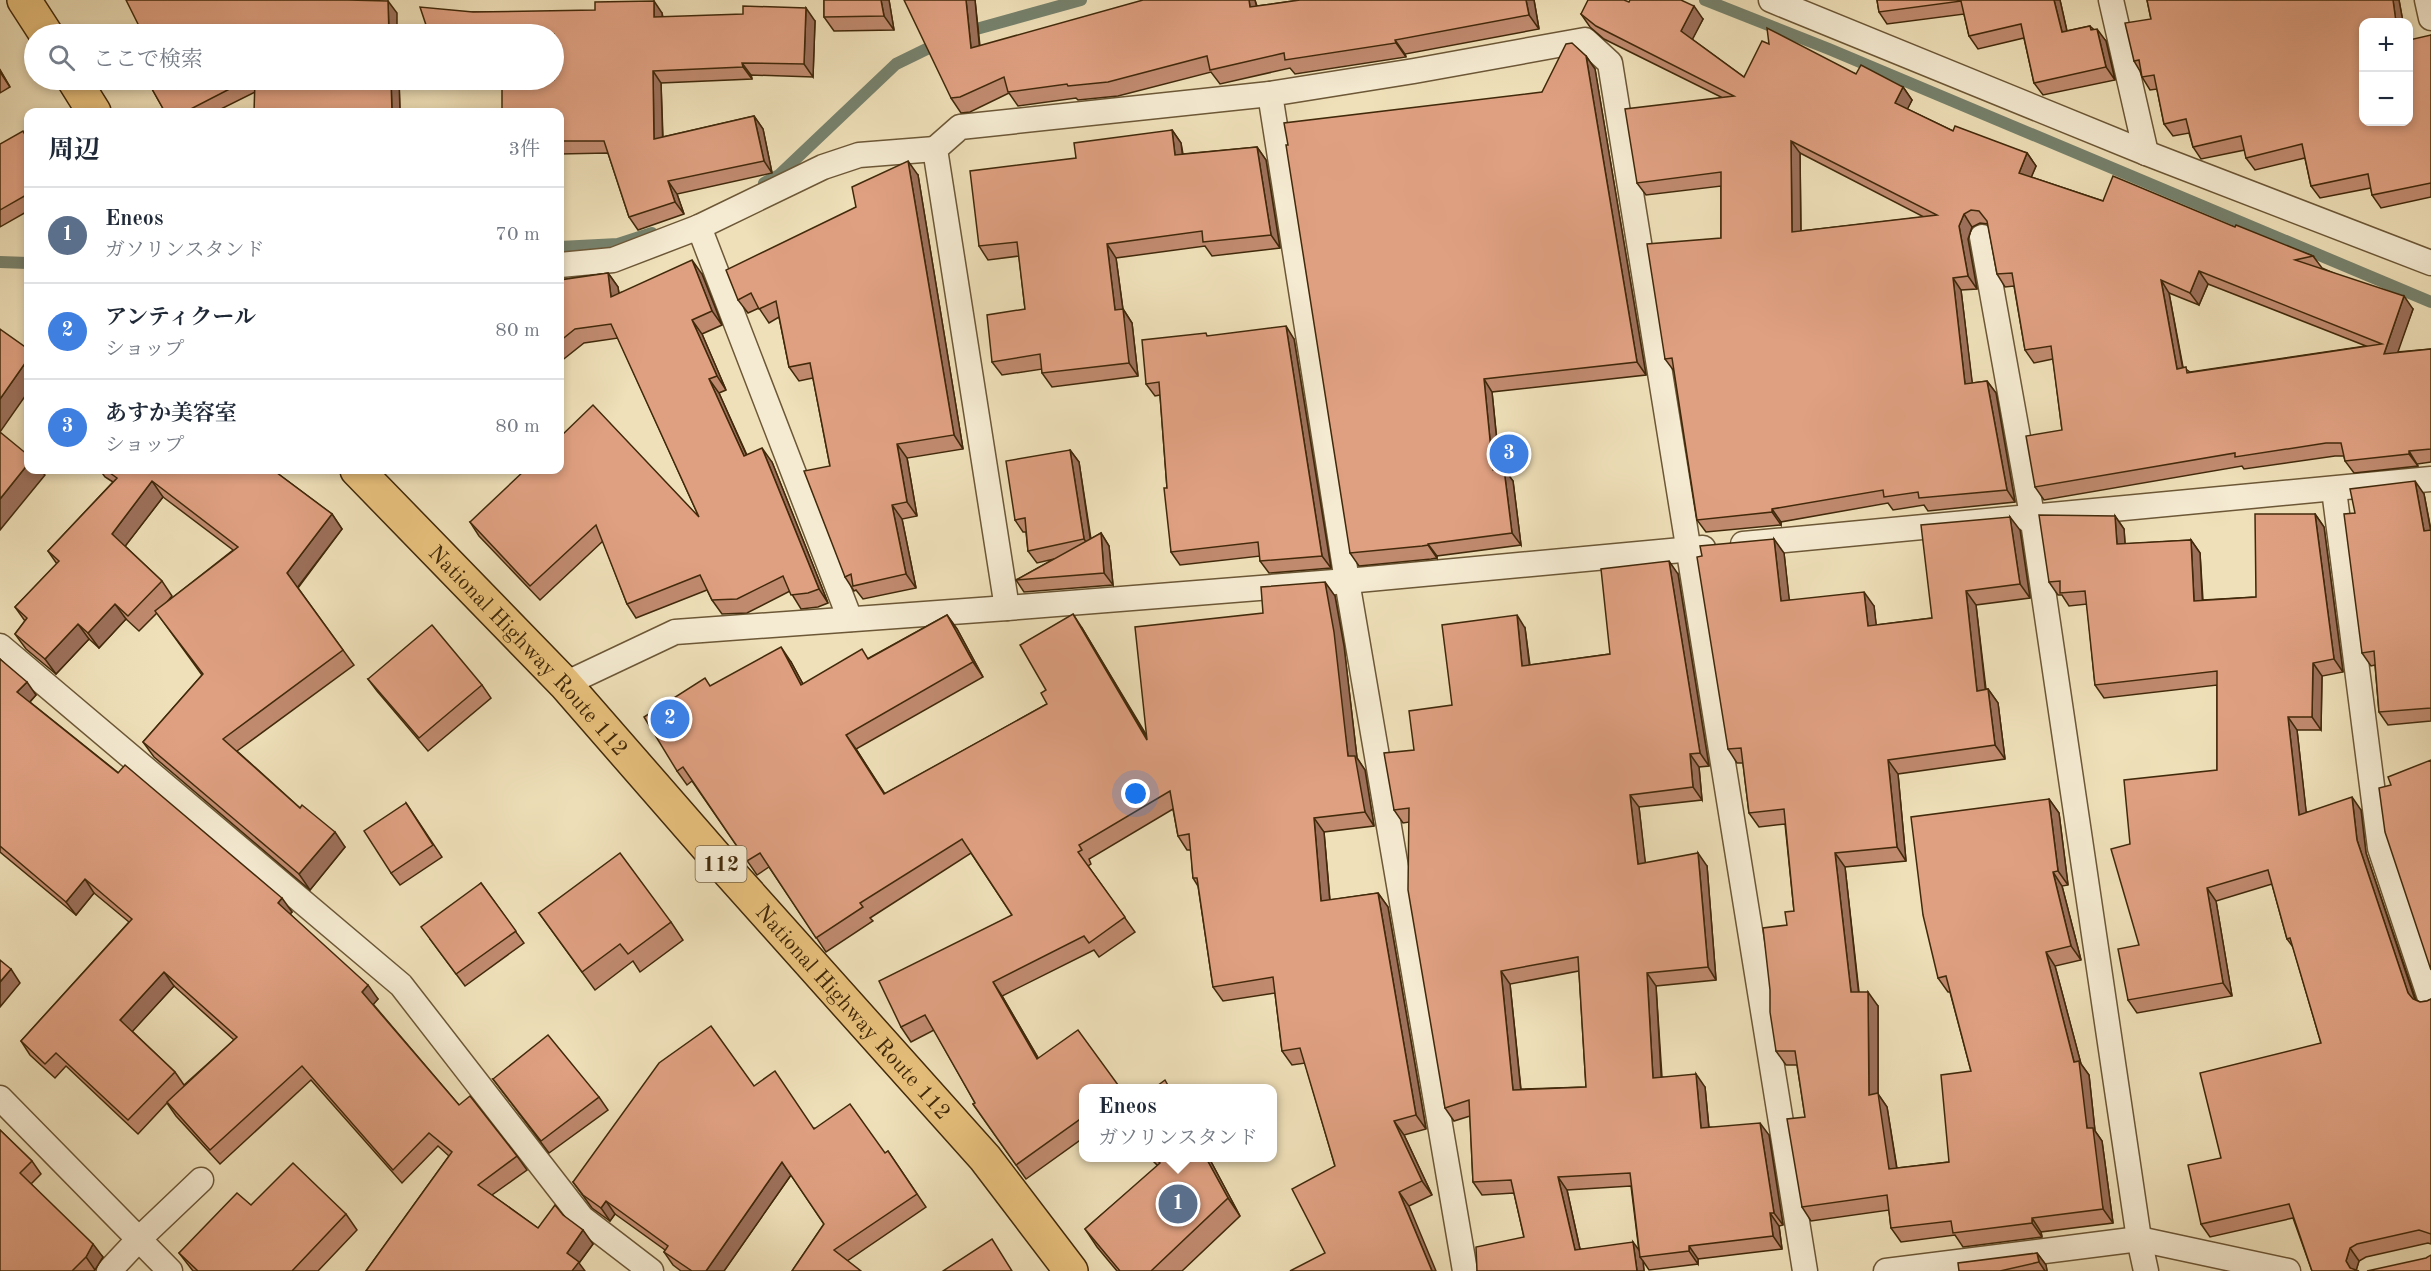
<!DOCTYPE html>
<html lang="ja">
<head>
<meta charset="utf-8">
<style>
	:root { --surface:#fff; --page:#f2f2f3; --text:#1f2937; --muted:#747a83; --line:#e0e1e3; --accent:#0b8043 }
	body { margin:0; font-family:"Old Standard TT","Noto Serif JP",serif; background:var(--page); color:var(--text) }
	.controls { position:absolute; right:18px; top:18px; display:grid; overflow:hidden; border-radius:12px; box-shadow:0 3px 9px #0003 }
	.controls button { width:54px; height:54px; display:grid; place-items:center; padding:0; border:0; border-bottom:2px solid var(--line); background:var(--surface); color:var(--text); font:30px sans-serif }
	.you { position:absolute; left:1136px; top:794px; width:21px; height:21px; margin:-15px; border:4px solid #fff; border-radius:50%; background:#1a73e8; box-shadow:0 0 0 9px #1a73e833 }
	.badge { display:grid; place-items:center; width:39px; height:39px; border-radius:50%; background:var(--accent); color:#fff; font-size:20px; font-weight:700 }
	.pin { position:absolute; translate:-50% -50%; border:3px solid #fff; box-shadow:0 2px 6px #0006 }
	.popup { position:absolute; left:1079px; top:1084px; width:198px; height:78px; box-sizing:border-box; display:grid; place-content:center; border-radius:12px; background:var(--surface); filter:drop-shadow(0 2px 4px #0005); font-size:20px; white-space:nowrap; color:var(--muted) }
	.popup b { font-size:22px; color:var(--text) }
	.popup::after { content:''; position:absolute; left:50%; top:100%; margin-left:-12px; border:12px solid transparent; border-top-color:var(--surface) }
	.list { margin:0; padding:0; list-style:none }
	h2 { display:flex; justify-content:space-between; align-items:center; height:78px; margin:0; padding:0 24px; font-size:26px }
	h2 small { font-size:20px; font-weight:400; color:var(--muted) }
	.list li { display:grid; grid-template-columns:39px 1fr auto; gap:18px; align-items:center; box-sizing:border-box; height:96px; padding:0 24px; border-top:2px solid var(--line) }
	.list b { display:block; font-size:22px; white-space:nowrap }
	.list p { margin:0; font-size:20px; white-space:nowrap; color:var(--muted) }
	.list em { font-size:20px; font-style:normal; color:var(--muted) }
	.icon { flex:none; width:33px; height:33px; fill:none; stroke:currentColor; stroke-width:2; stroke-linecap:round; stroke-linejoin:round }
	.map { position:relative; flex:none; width:2431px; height:1271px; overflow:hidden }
	.search { position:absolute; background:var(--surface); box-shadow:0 3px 9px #0003; left:24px; top:24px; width:540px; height:66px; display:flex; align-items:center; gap:15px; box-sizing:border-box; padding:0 21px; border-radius:33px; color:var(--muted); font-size:22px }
	.panel { position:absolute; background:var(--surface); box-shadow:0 3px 9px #0003; left:24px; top:108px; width:540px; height:366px; border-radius:12px }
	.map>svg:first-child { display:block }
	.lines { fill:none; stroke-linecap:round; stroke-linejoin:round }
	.stream { stroke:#76826d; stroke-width:12 }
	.service-casing { stroke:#6c5736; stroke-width:27 }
	.trunk-casing { stroke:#41290a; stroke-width:36 }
	.service { stroke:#f5ebd2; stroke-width:24 }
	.trunk { stroke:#e8c07c; stroke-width:33 }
	.wall { fill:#c08a6f; stroke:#41290a; stroke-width:1.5; fill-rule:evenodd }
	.shaded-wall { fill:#9c705a; stroke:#41290a; stroke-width:1.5 }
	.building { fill:#dfa081; stroke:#41290a; stroke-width:1.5; fill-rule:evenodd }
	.labels { text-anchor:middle; stroke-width:4.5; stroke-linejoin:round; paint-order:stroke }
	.shield { fill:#f5ebd2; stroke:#776346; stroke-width:1.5 }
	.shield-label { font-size:21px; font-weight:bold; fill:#41290a }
	.street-label { font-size:22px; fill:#41290a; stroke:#f5ebd2 }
</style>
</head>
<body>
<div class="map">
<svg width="2431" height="1271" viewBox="0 0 2431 1271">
	<rect width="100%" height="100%" fill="#efe0b9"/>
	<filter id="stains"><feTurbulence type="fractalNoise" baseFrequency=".00333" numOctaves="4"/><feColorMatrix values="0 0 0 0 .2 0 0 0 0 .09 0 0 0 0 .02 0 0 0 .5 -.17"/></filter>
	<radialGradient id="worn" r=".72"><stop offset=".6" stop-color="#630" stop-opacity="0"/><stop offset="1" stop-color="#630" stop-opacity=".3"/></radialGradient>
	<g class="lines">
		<!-- stream -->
		<g class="stream">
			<path d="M1705 0 1829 49 2431 302"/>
			<path d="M962 33 1081 0"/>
			<path d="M764 183 779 175 896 64 941 42"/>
			<path d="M560 247 618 244 652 233"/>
			<path d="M0 262 28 263"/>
		</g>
		<!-- service casing -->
		<g class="service-casing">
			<g id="service">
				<path d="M1771 0 2146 153 2431 263"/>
				<path d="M2111 0 2146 153"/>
				<path d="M2427 0 2431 18"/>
				<path d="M699 227 850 619"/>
				<path d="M1982 237 2032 515 2139 1239 2146 1271"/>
				<path d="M560 265 613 260 699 227 823 167 859 155 935 149"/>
				<path d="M2334 490 2380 848 2431 1001"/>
				<path d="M1743 544 2431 479"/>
				<path d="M1007 608 935 149 960 127 1270 94"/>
				<path d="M0 646 401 985 582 1218 651 1271"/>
				<path d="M565 684 675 632 1007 608 1347 581 1703 548"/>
				<path d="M0 1098 170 1271"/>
				<path d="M109 1271 139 1239 201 1180"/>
				<path d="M1465 1271 1347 581 1270 94 1414 71 1585 40 1610 63 1805 1271"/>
				<path d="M1886 1271 2139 1239 2288 1271"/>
			</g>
		</g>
		<!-- trunk casing -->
		<g class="trunk-casing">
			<g id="trunk">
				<path d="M24 0 46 34"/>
				<path d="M74 80 94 112"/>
				<path id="s1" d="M357 470 565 684 729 872 985 1158 1071 1271"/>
			</g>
		</g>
		<!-- service -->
		<use href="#service" class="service"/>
		<!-- trunk -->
		<use href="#trunk" class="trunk"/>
	</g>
	<!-- wall -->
	<g class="wall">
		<path d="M824 0H889L894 30 834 31 824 17Z"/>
		<path d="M975 0 980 46 1255 0 1257 6 1300 0H1534L1539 29 1405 54 1406 57 1295 74 1290 68 1220 84 1211 72 1118 96 1078 100 1076 98 1018 106 1009 93 970 112 961 113 951 98Z"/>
		<path d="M1877 0H2060L2067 31 2090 26 2106 41 2115 80 2043 95 2034 83 2024 38 1978 49 1969 36 1964 14 1887 24 1879 12Z"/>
		<path d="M2147 0H2399L2403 22 2364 122 2431 35V197L2381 208 2372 195 2371 188 2320 198 2311 186 2305 158 2255 170 2246 158 2245 150 2201 159 2193 147 2189 133 2173 136 2164 124 2157 89 2150 90 2142 77 2140 71 2134 61 2151 19Z"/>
		<path d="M1629 2 1703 19 1692 39 1744 77 1769 44 1856 74 1903 87 1912 100 1907 109 1953 131 2027 153 2036 166 2031 177 2103 201 2235 227 2313 256 2322 268 2413 309 2397 352 2431 349V462L2417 464 2418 466 2354 473 2345 461 2344 456H2335L2244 469 2242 466 2044 500 2035 487 2062 430 2053 359 2034 363 2025 350 2014 286 2005 287 1997 274 1988 224 1980 223 1972 227 1968 239 1977 289 1961 290 1972 383 1987 381 1996 393 2015 502 1928 511 1924 505 1893 510 1888 503 1781 522V525L1706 532 1697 520 1674 371 1665 359 1721 238V186L1646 195 1637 183 1721 97 1604 39 1590 27 1581 14ZM1800 153 1924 217 1801 231ZM2208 284 2366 346 2190 372 2183 367 2169 293 2199 305Z"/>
		<path d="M473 12 662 13 663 17 815 21 813 77 751 75 752 79 661 83 663 137 754 116 763 129 772 173 677 194 684 214 638 230 629 217 608 153 560 154V112L554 80Z"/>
		<path d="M1586 56 1595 69 1646 375 1492 392 1500 470 1504 469 1513 481 1521 545 1437 556V558L1431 559 1359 566 1350 553 1542 92Z"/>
		<path d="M0 70 10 87 0 93Z"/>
		<path d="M147 80H399L400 112 255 92 215 112H165Z"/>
		<path d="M1172 130 1181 143 1183 154 1257 147 1266 160 1280 248 1212 256 1205 246 1116 258 1123 309 1132 323 1138 376 1052 387 1042 373V369L1002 375 992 362 1025 309 1019 256 988 260 979 246 1076 158Z"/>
		<path d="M28 139V211L0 227V144Z"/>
		<path d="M918 175 963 449 907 458 917 516 902 519 916 588 863 599 856 590 854 591 845 577 830 466 813 378 799 381 789 367 779 317 769 323 759 308 748 313 738 300 856 207Z"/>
		<path d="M608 273 618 287 619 293 702 274 722 325 702 334 726 390 719 393 747 455 772 462 828 603 818 607 801 609 790 591 747 613 722 614 712 600 707 590 636 618 627 604 603 541 540 600 479 536 470 522 699 517 618 338 584 343 560 362V280Z"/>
		<path d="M1209 336 1294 339 1331 568 1269 573 1260 561V556L1180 565 1171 552 1167 488 1160 395 1155 396 1146 384Z"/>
		<path d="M1070 450 1079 462 1091 539 1101 533 1109 546 1113 585 1024 592 1016 580 1054 559 1037 563 1028 551 1026 532H1023L1015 520Z"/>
		<path d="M100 470H273L332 514 342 529 298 588 354 665 237 751 300 808 345 847 310 890 154 757 143 742 202 675 157 613 139 631 126 619 99 648 89 639 56 674 26 649 15 634 25 621 15 607 57 564 48 551 113 482 105 477ZM163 497 233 550 167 602 172 596 162 581 125 546Z"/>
		<path d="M2424 494 2431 530V721L2388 725 2379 712 2375 665 2371 666 2362 653 2355 513Z"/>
		<path d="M2315 514 2324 527 2343 672 2322 676 2321 730H2297L2306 812 2361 810 2366 853 2416 1000 2420 1002 2427 1001 2431 999V1244L2428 1243 2366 1257 2359 1261 2356 1270 2312 1271 2293 1218 2210 1237 2201 1224 2221 1158 2321 1043 2293 947 2287 939 2272 884 2216 901 2232 996 2137 1013 2128 1000 2139 945 2130 844 2217 770V685L2104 698 2095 685 2087 604 2069 606 2062 595H2058L2049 582 2115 516 2124 529 2125 544 2191 540 2200 553 2203 600 2256 597Z"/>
		<path d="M2020 530 2030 598 1976 605 1986 689H1988L1998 703 2005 759 1898 774 1906 861 1845 867 1859 992 1878 1006V1094L1887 1107 1897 1168 1949 1162 1971 1071 1950 992H1948L1938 978 2049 799 2059 813 2068 885 2062 886 2081 960 2055 966 2081 1064 2089 1075 2095 1131 2102 1141 2113 1223 2041 1232 2042 1237 1963 1247 1955 1235 1901 1242 1891 1228 1889 1210 1811 1221 1802 1207 1805 1117 1797 1065H1786L1776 1051 1787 925 1794 911 1785 824 1759 827 1749 813 1743 763H1737L1728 749 1784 553 1789 600 1874 606 1876 625 1932 618Z"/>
		<path d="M1678 574 1709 766 1699 767 1702 800 1639 807 1645 863 1707 866 1716 980 1656 986 1662 1077 1705 1087 1709 1127 1769 1135 1783 1225 1779 1226 1782 1249 1698 1259V1264L1649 1270 1643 1261 1644 1271H1477L1524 1237 1514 1193 1482 1195 1473 1182 1470 1116 1454 1121 1445 1108 1409 822 1403 823 1394 810 1414 750 1452 705 1525 628 1530 665 1610 654ZM1579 971 1586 1087 1521 1089 1510 984ZM1631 1186 1639 1251 1580 1249 1567 1190Z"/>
		<path d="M1335 596 1344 646 1357 758 1365 770 1374 826 1324 832 1330 900 1378 893 1388 907 1426 1129 1404 1135 1432 1195 1409 1206 1325 1253 1335 1166 1305 1063 1292 1065 1282 1051 1275 993 1223 1001 1213 987 1198 886 1193 878 1191 850H1187L1178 836 1173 809 1089 859 1091 864 1088 866 1135 932 1099 957 1094 950 1002 996 1038 1058 1083 1089V1138L1026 1179 973 1104 975 1103 934 1030 911 1042 901 1027 1012 915 971 853 870 918 873 921 826 952 769 867 757 875 692 781 687 785 677 771 791 662 803 684 869 658 947 615 957 629 983 677 856 749 885 794 1047 704 1046 690 1082 628 1147 736 1263 613Z"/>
		<path d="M0 659 36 695 30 702 292 912 290 914 378 999 373 1004 459 1105 517 1156 527 1170 492 1195 538 1228 563 1215 593 1244 579 1263 366 1271 449 1156 438 1146 402 1183 311 1080 220 1164 176 1116 167 1103 138 1134 66 1066 55 1078 30 1055 21 1041 129 922 94 893 76 915 0 852ZM174 986 234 1040 184 1085 175 1072 132 1031Z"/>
		<path d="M368 679 482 685 491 698 428 751 377 691Z"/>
		<path d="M406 803 442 857 400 885 391 873Z"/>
		<path d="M481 883 524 943 465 986 430 939Z"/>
		<path d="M539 913 671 922 683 940 640 972 633 961 595 990Z"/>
		<path d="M493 1079 599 1097 608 1110 549 1153Z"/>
		<path d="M814 1128 885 1153 888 1151 926 1207 847 1261 792 1271 824 1224 791 1175 724 1271H681L673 1265 664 1252 665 1250 615 1214 610 1221 592 1208 573 1182Z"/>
		<path d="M0 1130 32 1161 41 1174 31 1184 103 1257 94 1271H0Z"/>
		<path d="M1150 1158H1209L1240 1216 1182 1271H1117L1097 1247 1085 1229 1158 1166Z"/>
		<path d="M251 1205 346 1214 357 1230 318 1271H193L179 1253Z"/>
		<path d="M2037 1253 2046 1265 2047 1271H1959Z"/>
	</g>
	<!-- shaded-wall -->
	<g class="shaded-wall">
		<path d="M881 0H889L894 30 884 16Z"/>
		<path d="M966 0H975L981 63 971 48Z"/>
		<path d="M1249 0H1255L1260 22 1250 7Z"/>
		<path d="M1526 0H1534L1539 29 1529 15Z"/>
		<path d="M2054 0H2060L2070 45 2062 32Z"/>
		<path d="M2393 0H2399L2403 22H2396Z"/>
		<path d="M388 1 397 13V34H389Z"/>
		<path d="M654 1 662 13 663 30 654 17Z"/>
		<path d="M1694 6 1703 19 1690 44 1681 31Z"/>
		<path d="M806 8 815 21 813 77 804 64Z"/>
		<path d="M2097 29 2106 41 2115 80 2106 67Z"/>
		<path d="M1395 40 1405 54 1406 57 1396 43Z"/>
		<path d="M1586 56 1595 69 1646 375 1637 362Z"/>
		<path d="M742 63 751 75 752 79 743 67Z"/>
		<path d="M0 70 10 87 0 72Z"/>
		<path d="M653 71 661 83 663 151 654 139Z"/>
		<path d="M391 80H399L400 112H392Z"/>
		<path d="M1903 87 1912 100 1904 116 1895 103Z"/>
		<path d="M754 116 763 129 772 173 764 161Z"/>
		<path d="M1172 130 1181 143 1184 169 1175 155Z"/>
		<path d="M1791 141 1800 153 1801 244 1792 232Z"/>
		<path d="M1257 147 1266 160 1280 248 1271 235Z"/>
		<path d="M2027 153 2036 166 2028 185 2019 173Z"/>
		<path d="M908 161 918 175 963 449 954 435Z"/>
		<path d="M668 181 677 194 684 214 675 202Z"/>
		<path d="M1964 214 1972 227 1968 239 1977 289 1968 276 1959 226Z"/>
		<path d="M1107 244 1116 258 1124 318 1123 309 1132 323 1138 376 1129 363 1115 310Z"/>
		<path d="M692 260 702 274 722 325 712 311Z"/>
		<path d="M2199 271 2208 284 2199 305 2190 293Z"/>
		<path d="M608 273 618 287 621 311 611 297Z"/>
		<path d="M1953 278 1961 290 1974 397 1965 384Z"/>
		<path d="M2161 280 2169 293 2185 381 2177 369Z"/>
		<path d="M2404 296 2413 309 2393 366 2384 354Z"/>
		<path d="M692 320 702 334 726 390 717 376Z"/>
		<path d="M1286 326 1294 339 1331 568 1322 556Z"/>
		<path d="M28 359V392L0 432V399Z"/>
		<path d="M709 379 719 393 753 470 744 456Z"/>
		<path d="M1484 379 1492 392 1501 483 1493 470Z"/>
		<path d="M1987 381 1996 393 2015 502 2007 490Z"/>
		<path d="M897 444 907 458 917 516 907 502Z"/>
		<path d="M762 448 772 462 828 603 819 589Z"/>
		<path d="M1070 450 1079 462 1092 551 1084 539Z"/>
		<path d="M2409 451 2417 464 2418 466 2409 454Z"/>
		<path d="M28 464V470H40L45 475 0 530V499Z"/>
		<path d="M1504 469 1513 481 1521 545 1512 533Z"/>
		<path d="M152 481 163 497 123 549 112 534Z"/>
		<path d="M2415 481 2424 494 2431 532 2424 531Z"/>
		<path d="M892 505 902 519 916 588 906 574Z"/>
		<path d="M1772 509 1781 522V525L1772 512Z"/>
		<path d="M332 514 342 529 297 588 287 573Z"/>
		<path d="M2315 514 2324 527 2343 672 2334 659Z"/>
		<path d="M2115 516 2124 529 2126 557 2117 544Z"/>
		<path d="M2010 517 2020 530 2030 598 2020 584Z"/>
		<path d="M1101 533 1109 546 1113 585 1104 573Z"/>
		<path d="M1774 539 1784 553 1791 615 1781 601Z"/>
		<path d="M2191 540 2200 553 2203 614 2194 601Z"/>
		<path d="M1428 544 1437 556V558L1428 545Z"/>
		<path d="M1669 561 1678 574 1709 766 1700 753Z"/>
		<path d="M1325 582 1335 596 1344 646 1357 758 1365 770 1374 826 1365 812 1348 756Z"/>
		<path d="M1966 591 1976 605 1987 705 1977 691Z"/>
		<path d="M1864 592 1874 606 1878 640 1868 626Z"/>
		<path d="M115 604 126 619 99 648 88 633Z"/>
		<path d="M1073 614 1082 628 1157 754 1147 740Z"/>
		<path d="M947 615 957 629 983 677 973 662Z"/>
		<path d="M1517 615 1525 628 1531 679 1522 666Z"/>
		<path d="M78 624 89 639 56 674 45 659Z"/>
		<path d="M781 647 791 662 811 699 801 685Z"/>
		<path d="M2313 663 2322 676 2321 730 2312 717Z"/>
		<path d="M27 682 36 695 26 706 17 692Z"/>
		<path d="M1988 689 1998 703 2005 759 1995 745Z"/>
		<path d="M2288 717 2297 730 2308 828 2299 815Z"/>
		<path d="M846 735 856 749 894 809 884 794Z"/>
		<path d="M1690 754 1699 767 1702 800 1693 787Z"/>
		<path d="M1888 760 1898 774 1906 861 1897 847Z"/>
		<path d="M1630 795 1639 807 1647 877 1638 864Z"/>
		<path d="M2352 797 2361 810 2366 853 2417 1006 2408 993 2357 840Z"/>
		<path d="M2049 799 2059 813 2068 885 2058 871Z"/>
		<path d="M1314 818 1324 832 1331 915 1321 901Z"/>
		<path d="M335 832 345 847 310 890 299 874Z"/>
		<path d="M1698 853 1707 866 1716 980 1708 967Z"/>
		<path d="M1835 853 1845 867 1860 1006 1851 992Z"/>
		<path d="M2053 872 2062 886 2081 960 2071 946Z"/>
		<path d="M85 879 94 893 76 915 66 902Z"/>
		<path d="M2207 888 2216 901 2232 996 2223 983Z"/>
		<path d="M1378 893 1388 907 1426 1129 1416 1115Z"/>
		<path d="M282 898 292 912 288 916 278 903Z"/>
		<path d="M2046 952 2055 966 2081 1064 2089 1075 2095 1131 2102 1141 2113 1223 2103 1209 2074 1062Z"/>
		<path d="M11 969 20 983 0 1007V982Z"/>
		<path d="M1501 971 1510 984 1522 1102 1513 1090Z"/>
		<path d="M164 972 174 986 130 1034 120 1020Z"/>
		<path d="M1647 973 1656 986 1662 1091 1653 1078Z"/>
		<path d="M993 982 1002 996 1047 1073 1037 1059Z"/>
		<path d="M368 985 378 999 372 1006 362 992Z"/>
		<path d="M1868 992 1878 1006V1094L1887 1107 1899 1183 1889 1169 1869 1095Z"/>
		<path d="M1696 1074 1705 1087 1710 1141 1701 1128Z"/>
		<path d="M1394 1121 1404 1135 1432 1195 1422 1181Z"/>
		<path d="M1760 1123 1769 1135 1783 1225 1774 1213Z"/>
		<path d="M1206 1158H1209L1240 1216 1228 1198Z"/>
		<path d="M782 1162 791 1175 724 1271H706Z"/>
		<path d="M1558 1177 1567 1190 1583 1263 1575 1250Z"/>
		<path d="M1399 1192 1409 1206 1436 1271H1432Z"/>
		<path d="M606 1201 615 1214 610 1221 601 1208Z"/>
		<path d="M1770 1213 1779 1226 1782 1249 1773 1236Z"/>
		<path d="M2032 1218 2041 1232 2042 1237 2032 1223Z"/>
		<path d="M583 1230 593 1244 579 1263 585 1271H572L567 1253Z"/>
		<path d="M1633 1242 1642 1254 1640 1257 1643 1261 1644 1271H1637Z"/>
		<path d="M93 1244 103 1257 95 1270 86 1257Z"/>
		<path d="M1689 1246 1698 1259V1264L1689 1251Z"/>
		<path d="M2350 1248 2359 1261 2356 1271H2352L2346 1261Z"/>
		<path d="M2037 1253 2046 1265 2047 1271H2045L2039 1262Z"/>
	</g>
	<!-- building -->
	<g class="building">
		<path d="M126 0H348L388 1 389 34H143Z"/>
		<path d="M824 0H881L884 16 824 17Z"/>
		<path d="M904 0H966L971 48 1143 0H1249L1250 7 1300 0H1526L1529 15 1395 40 1396 43 1285 60 1284 53 1210 70 1207 56 1108 82 1068 86 1067 84 1008 92 1004 77 960 97 951 98Z"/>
		<path d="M1588 0H1624L1629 2 1630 0H1681L1694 6 1681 31 1744 77 1762 41 1769 44 1767 28 1856 74 1861 65 1903 87 1895 103 1953 131 1955 126 2027 153 2019 173 2103 201 2113 176 2235 227 2236 225 2313 256 2295 260 2404 296 2384 354 2431 349V449L2409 451V454L2345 461 2341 443H2326L2235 457V453L2035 487 2026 436 2062 430 2051 346 2025 350 2012 273 1997 274 1987 221 1979 211 1971 210 1964 214 1959 226 1968 276 1953 278 1965 384 1987 381 2007 490 1919 498 1918 492 1884 497 1883 490 1772 509V512L1697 520 1672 358 1665 359 1647 244 1721 238V172L1637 183 1625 109 1734 96 1596 26 1581 14ZM1791 141 1937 215 1792 232ZM2199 271 2382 344 2187 373 2186 367 2177 369 2161 280 2190 293Z"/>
		<path d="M1877 0H2054L2062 32 2090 26 2091 30 2097 29 2106 67 2034 83 2021 24 1969 36 1961 1 1879 12Z"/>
		<path d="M2147 0H2393L2396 22H2364V122H2409V40L2431 35V183L2372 195 2368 174 2311 186 2302 144 2246 158 2241 136 2193 147 2186 119 2164 124 2154 75 2142 77 2139 60 2134 61 2125 23 2151 19Z"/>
		<path d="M654 1V17L743 14V6L806 8 804 64 742 63 743 67 653 71 654 139 754 116 764 161 668 181 675 202 629 217 604 141H560V112H502V80H554V34H429L420 7 473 12 595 10V2Z"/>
		<path d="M1572 43 1586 56 1637 362 1484 379 1493 470 1504 469 1512 533 1428 544V545L1422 546 1350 553 1286 145H1288L1284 123 1542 92 1566 44Z"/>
		<path d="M147 80H247L185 112H165Z"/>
		<path d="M255 80H391L392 112H254Z"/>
		<path d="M1172 130 1175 155 1257 147 1271 235 1203 242 1202 231 1107 244 1115 310 1123 309 1129 363 1042 373 1040 354 992 362 987 315 1025 309 1017 242 979 246 970 171 1076 158 1074 143Z"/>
		<path d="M23 131 28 141V194L0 210V144Z"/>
		<path d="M908 161 954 435 897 444 907 502 892 505 906 574 853 586 851 574 845 577 804 471 830 466 810 363 789 367 776 301 759 309 751 293 738 300 726 270 856 207 852 187Z"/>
		<path d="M692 260 712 311 692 320 717 376 709 379 744 456 762 448 819 589 808 593 791 595 783 576 737 599 712 600 700 575 627 604 596 525 530 586 470 522 525 470H560V437L593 405 699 517 611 324 575 329 560 341V280L608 273 611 297Z"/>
		<path d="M1286 326 1322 556 1260 561 1258 542 1171 552 1164 488H1167L1159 382 1146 384 1142 340 1206 333 1207 336Z"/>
		<path d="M0 329 28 349V359L0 399Z"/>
		<path d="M0 432 28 455V464L0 499Z"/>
		<path d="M1070 450 1084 539 1028 551 1025 518 1015 520 1006 461Z"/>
		<path d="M106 470H273L332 514 287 573 343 650 223 739 300 808 302 805 335 832 299 874 143 742 203 674 155 611 238 547 152 481 112 534 162 581 128 616 115 604 88 633 78 624 45 659 15 634 27 618 15 607 59 561 48 551 117 478Z"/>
		<path d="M2415 481 2424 531 2431 530V708L2379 712 2374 651 2362 653 2344 514 2355 513 2350 489Z"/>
		<path d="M2255 514H2315L2334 659 2313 663 2312 717H2288L2299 815 2352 797 2357 840 2408 993 2413 999 2420 1002 2427 1001 2431 999V1234L2419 1230 2357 1244 2350 1248 2346 1261 2350 1268 2359 1271H2312L2289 1204 2201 1224 2188 1165 2221 1158 2200 1073 2321 1043 2290 938 2287 939 2268 870 2207 888 2223 983 2128 1000 2118 949 2139 945 2111 849 2130 844 2124 780 2217 770V671L2095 685 2085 591 2060 593V581L2049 582 2039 515 2115 516 2117 544 2191 540 2194 601 2256 597Z"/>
		<path d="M2010 517 2020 584 1966 591 1977 691 1988 689 1995 745 1888 760 1897 847 1835 853 1851 992H1868L1869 1095 1878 1093 1889 1169 1949 1162 1941 1075 1971 1071 1946 976 1938 978 1923 915 1911 817 2049 799 2058 871 2053 872 2071 946 2046 952 2074 1062 2079 1061 2087 1128H2093L2103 1209 2032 1218V1223L1953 1233 1951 1221 1891 1228 1887 1195 1802 1207 1787 1119 1805 1117 1795 1051H1776L1770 1012V990L1763 928 1787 925 1785 912 1794 911 1784 809 1749 813 1741 748 1728 749 1697 557 1702 556 1700 546 1774 539 1781 601 1864 592 1868 626 1932 618 1921 525Z"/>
		<path d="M1101 533 1104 573 1016 580Z"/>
		<path d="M1669 561 1700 753 1690 754 1693 787 1630 795 1638 864 1698 853 1708 967 1647 973 1653 1078 1696 1074 1701 1128 1760 1123 1774 1213H1770L1773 1236 1689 1246V1251L1640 1257 1630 1173 1558 1177 1575 1250 1633 1242 1637 1271H1477L1476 1247 1524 1237 1511 1180 1473 1182 1469 1100 1445 1108 1408 890 1409 808 1394 810 1384 753 1414 750 1409 711 1452 705 1442 625 1517 615 1522 666 1610 654 1601 569ZM1578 957 1586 1087 1513 1090 1501 971Z"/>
		<path d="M1325 582 1334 632 1348 756H1355L1365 812 1314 818 1321 901 1378 893 1416 1115 1394 1121 1422 1181 1399 1192 1432 1271H1290L1325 1253 1292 1189 1335 1166 1300 1048 1282 1051 1273 977 1213 987 1197 878H1193L1189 834 1178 836 1170 791 1079 845 1082 850 1078 852 1125 917 1089 943 1084 936 993 982 1037 1059 1078 1030 1121 1089H1083V1117L1016 1165 973 1104 975 1103 925 1015 901 1027 879 981 1012 915 962 839 860 903 863 907 816 938 760 853 747 861 745 858 683 767 677 771 644 717 705 678 710 686 781 647 801 685 862 649 868 659 947 615 973 662 846 735 884 794 1047 704 1041 693 1046 690 1020 645 1073 614 1147 740 1135 627 1263 613 1261 587Z"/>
		<path d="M432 625 482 685 419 738 368 679Z"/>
		<path d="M0 659 27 682 17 692 118 773 125 765 282 898 278 903 368 985 362 992 459 1105 470 1096 517 1156 478 1185 538 1228 555 1205 563 1215 583 1230 567 1253 579 1262 572 1271H366L452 1152 429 1133 393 1170 302 1066 210 1150 167 1102 237 1037 164 972 120 1020 175 1072 128 1120 56 1053 45 1064 21 1041 132 919 85 879 66 902 0 846Z"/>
		<path d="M2431 760V970L2385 832 2379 788 2391 785 2388 777Z"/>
		<path d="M406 803 433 845 391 873 364 831Z"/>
		<path d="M620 853 671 922 628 954 620 944 582 972 539 913Z"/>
		<path d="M481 883 516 931 456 974 421 927Z"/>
		<path d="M0 960 11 969 0 982Z"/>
		<path d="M711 1026 754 1086 775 1071 814 1129 850 1104 885 1153 888 1151 917 1194 834 1250 861 1271H792L824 1224 782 1162 706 1271H692L664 1252 668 1246 606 1201 601 1208 583 1195 573 1182 659 1063Z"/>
		<path d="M548 1035 599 1097 541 1141 493 1079Z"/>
		<path d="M1165 1080 1170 1089H1153Z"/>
		<path d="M0 1130 32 1161 20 1173 93 1244 86 1257 72 1271H0Z"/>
		<path d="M1155 1158H1206L1228 1198 1151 1271H1120L1085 1229 1160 1163Z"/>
		<path d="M293 1163 346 1214 292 1271H198L179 1253 237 1193 251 1205Z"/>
		<path d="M992 1239 1012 1271H943Z"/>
		<path d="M2037 1253 2039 1262 2000 1271H1959L1958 1263Z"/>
		<path d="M2431 1255V1271H2367L2426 1258Z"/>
	</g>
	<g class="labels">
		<!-- shield labels -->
		<rect class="shield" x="695.5" y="846" width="51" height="36" rx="4.5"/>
		<g class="shield-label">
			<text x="721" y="871">112</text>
		</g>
		<!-- street labels -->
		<g class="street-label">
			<text dy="8" stroke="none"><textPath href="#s1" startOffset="249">National Highway Route 112</textPath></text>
			<text dy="8" stroke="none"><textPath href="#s1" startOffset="735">National Highway Route 112</textPath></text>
		</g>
	</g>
	<rect width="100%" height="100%" filter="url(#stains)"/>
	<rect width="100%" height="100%" fill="url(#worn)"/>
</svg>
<div class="controls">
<button>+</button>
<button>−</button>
</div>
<div class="you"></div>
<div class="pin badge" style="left:1178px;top:1204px;background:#5c6f8a">1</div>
<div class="popup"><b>Eneos</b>ガソリンスタンド</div>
<div class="pin badge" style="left:670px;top:719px;background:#3f7fe0">2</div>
<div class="pin badge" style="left:1509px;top:454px;background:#3f7fe0">3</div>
<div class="search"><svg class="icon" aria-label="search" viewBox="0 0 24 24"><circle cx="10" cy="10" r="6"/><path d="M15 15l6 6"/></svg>ここで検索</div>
<section class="panel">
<h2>周辺<small>3件</small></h2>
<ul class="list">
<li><span class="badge" style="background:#5c6f8a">1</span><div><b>Eneos</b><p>ガソリンスタンド</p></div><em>70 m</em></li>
<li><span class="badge" style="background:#3f7fe0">2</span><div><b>アンティクール</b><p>ショップ</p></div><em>80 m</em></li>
<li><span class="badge" style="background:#3f7fe0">3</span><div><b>あすか美容室</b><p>ショップ</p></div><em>80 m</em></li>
</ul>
</section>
</div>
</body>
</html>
